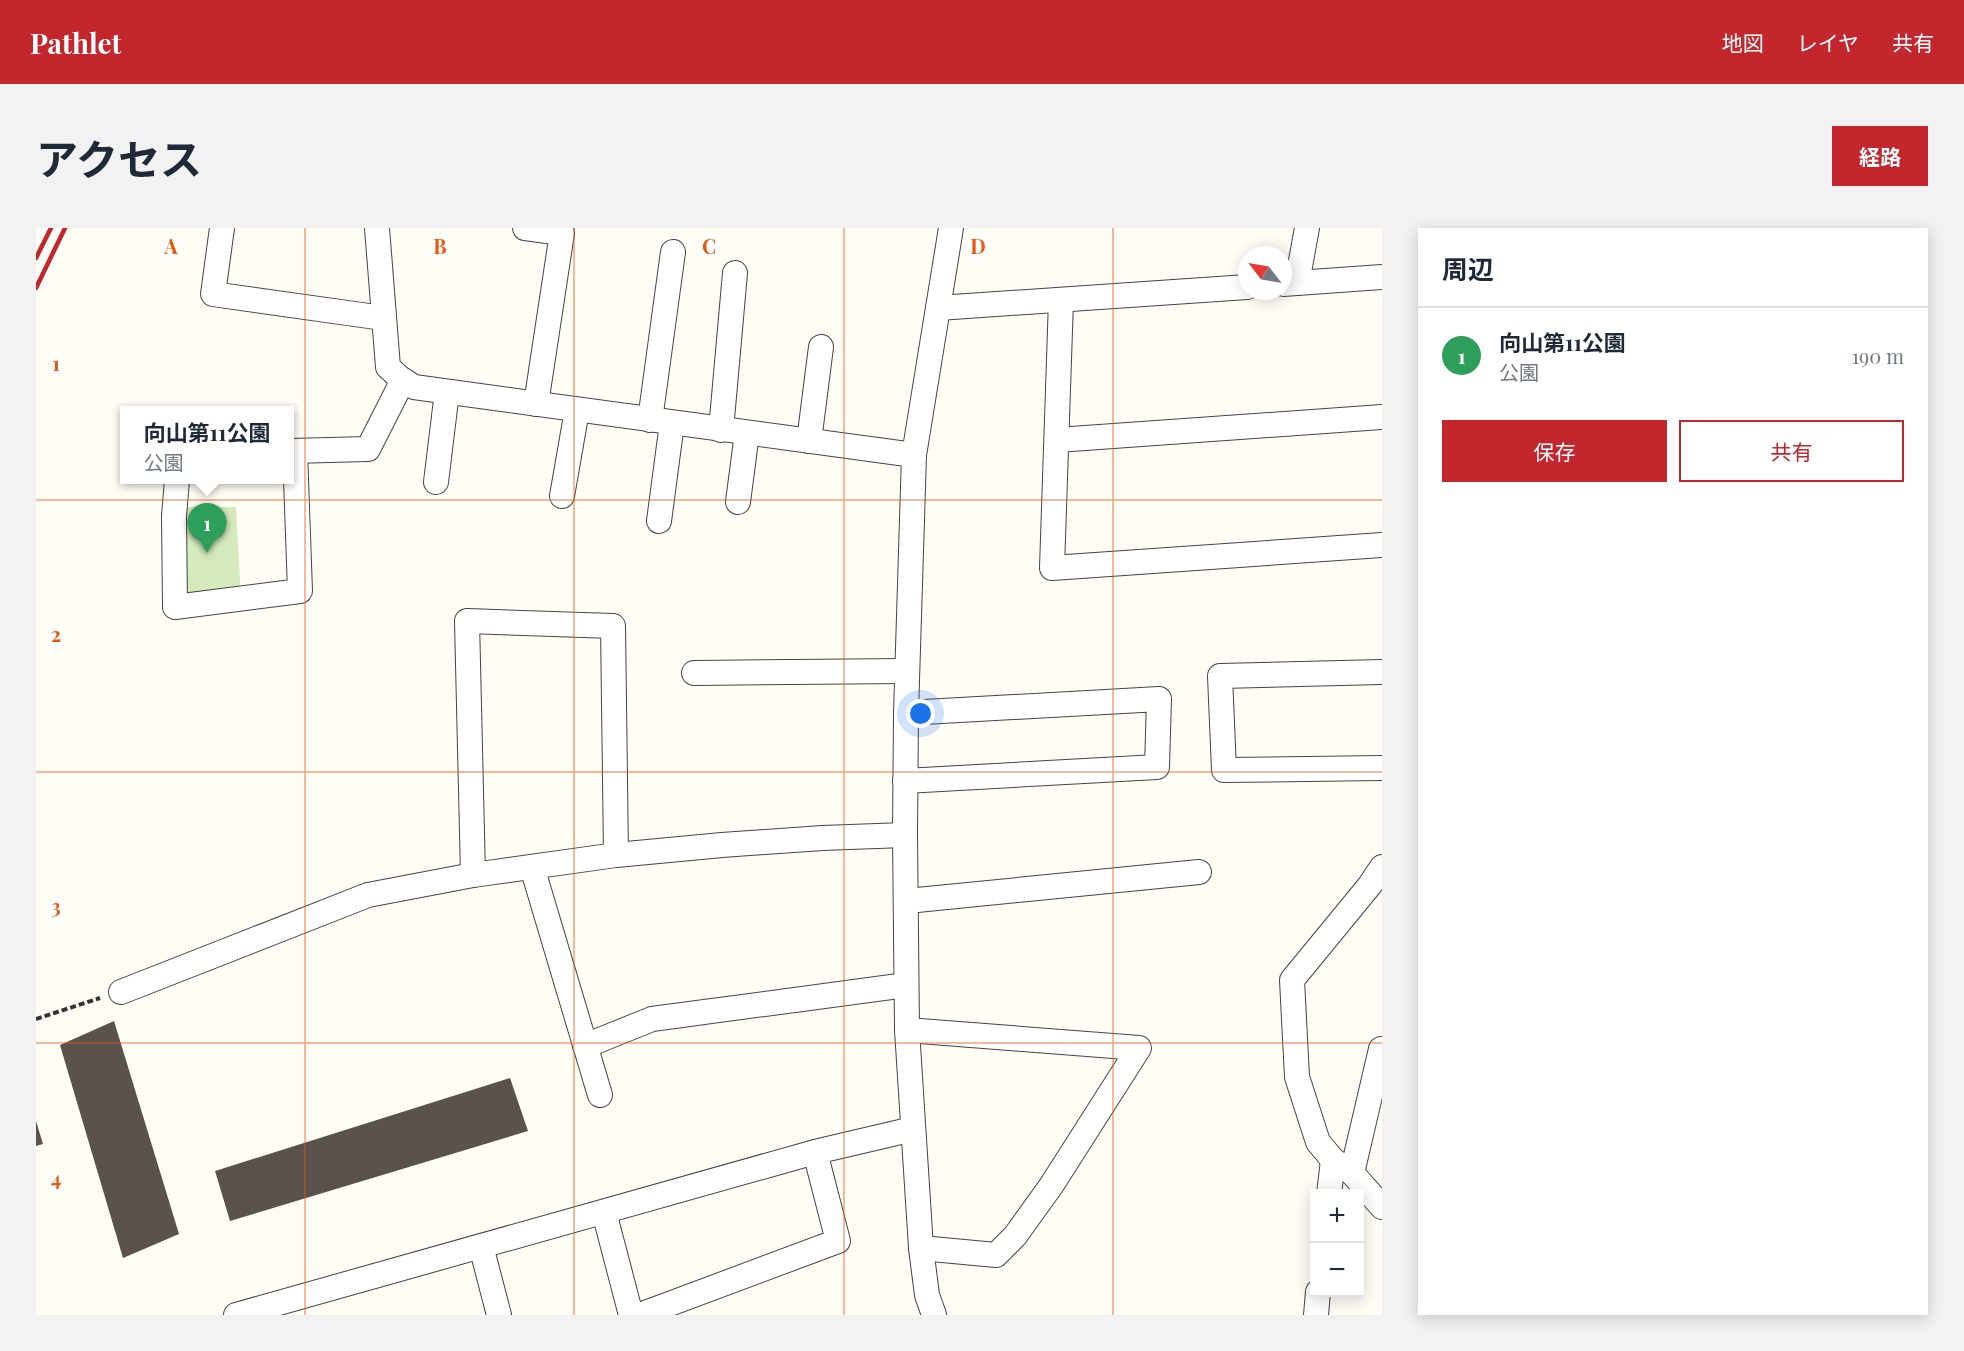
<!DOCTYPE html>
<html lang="ja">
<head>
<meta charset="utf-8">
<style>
	:root { --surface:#fff; --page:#f2f2f3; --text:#1f2937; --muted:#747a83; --line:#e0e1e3; --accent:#c4262e }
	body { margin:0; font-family:"Playfair Display","Noto Sans JP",serif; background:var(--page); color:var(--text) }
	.controls { position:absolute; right:18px; bottom:18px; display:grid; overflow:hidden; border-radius:0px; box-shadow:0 3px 15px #0003 }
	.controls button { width:54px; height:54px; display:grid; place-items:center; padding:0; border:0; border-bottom:2px solid var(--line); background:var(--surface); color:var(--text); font:30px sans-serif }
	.compass { position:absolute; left:1202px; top:18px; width:54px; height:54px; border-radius:50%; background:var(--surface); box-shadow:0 3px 15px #0003; rotate:301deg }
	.you { position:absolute; left:885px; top:486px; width:21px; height:21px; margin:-15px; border:4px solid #fff; border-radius:50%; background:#1a73e8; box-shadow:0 0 0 9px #1a73e833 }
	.badge { display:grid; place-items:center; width:39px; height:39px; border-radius:50%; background:var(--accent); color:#fff; font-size:20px; font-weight:700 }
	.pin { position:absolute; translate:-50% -50px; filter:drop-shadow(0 2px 3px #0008) }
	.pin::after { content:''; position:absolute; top:32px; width:21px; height:18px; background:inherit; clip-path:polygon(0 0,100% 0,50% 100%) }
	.popup { position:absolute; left:84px; top:178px; width:174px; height:78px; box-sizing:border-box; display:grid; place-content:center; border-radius:0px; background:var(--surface); filter:drop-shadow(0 2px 4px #0005); font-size:20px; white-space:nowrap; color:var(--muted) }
	.popup b { font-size:22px; color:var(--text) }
	.popup::after { content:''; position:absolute; left:50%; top:100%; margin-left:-12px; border:12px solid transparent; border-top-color:var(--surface) }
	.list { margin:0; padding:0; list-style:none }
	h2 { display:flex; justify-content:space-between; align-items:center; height:78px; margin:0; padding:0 24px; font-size:26px }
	h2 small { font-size:20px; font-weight:400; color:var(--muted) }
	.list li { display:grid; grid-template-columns:39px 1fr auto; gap:18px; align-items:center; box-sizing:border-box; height:96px; padding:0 24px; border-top:2px solid var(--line) }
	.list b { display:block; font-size:22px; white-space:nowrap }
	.list p { margin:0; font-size:20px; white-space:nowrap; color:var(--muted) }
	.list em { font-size:20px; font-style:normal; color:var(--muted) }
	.actions { display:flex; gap:12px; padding:18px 24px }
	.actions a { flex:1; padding:14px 0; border:2px solid var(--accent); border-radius:0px; text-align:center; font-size:21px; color:var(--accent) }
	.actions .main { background:var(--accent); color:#fff }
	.map { position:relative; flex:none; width:1346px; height:1087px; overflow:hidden; border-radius:0px }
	header { display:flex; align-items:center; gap:36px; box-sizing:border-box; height:84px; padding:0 30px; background:var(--accent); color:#fff }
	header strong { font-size:28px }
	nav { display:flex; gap:33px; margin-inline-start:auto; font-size:21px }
	.intro { display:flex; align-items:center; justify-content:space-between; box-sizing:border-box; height:144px; padding:0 36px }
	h1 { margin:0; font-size:42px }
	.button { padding:15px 27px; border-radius:0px; background:var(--accent); color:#fff; font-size:21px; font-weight:700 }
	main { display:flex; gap:36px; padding:0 36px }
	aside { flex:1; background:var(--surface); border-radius:0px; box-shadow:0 3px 15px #0003 }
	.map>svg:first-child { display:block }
	.green { fill:#d5ebbd }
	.building { fill:#5a524d }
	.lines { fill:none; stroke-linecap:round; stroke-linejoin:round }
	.minor-casing { stroke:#444; stroke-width:26 }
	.path { stroke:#333; stroke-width:4; stroke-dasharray:6 3; stroke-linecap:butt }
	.minor { stroke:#fff; stroke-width:24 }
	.rail { stroke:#c4262e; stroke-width:4.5 }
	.grid { fill:none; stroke:#e8590c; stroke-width:1.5; stroke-opacity:0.55 }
	.grid-label { font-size:20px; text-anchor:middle; font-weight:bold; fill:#e8590c; stroke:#fff; stroke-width:6; stroke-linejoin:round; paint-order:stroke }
</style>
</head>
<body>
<header>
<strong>Pathlet</strong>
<nav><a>地図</a><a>レイヤ</a><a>共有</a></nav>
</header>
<div class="intro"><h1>アクセス</h1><a class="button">経路</a></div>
<main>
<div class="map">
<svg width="1346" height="1087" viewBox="0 0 1346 1087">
	<rect width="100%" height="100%" fill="#fffdf5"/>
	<!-- green -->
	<path class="green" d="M139 279H200L205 370 139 379Z"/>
	<!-- building -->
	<g class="building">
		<path d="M78 793 143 1006 87 1030 24 817Z"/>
		<path d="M474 850 492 903 194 993 179 943Z"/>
		<path d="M0 893 7 916 0 918Z"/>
	</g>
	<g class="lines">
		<!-- minor casing -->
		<g class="minor-casing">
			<g id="minor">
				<path d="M186 0 177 66 347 90"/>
				<path d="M341 0 352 139 364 150 378 159 878 227"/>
				<path d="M489 0 526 5 500 176"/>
				<path d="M1261 55 1271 0"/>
				<path d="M1247 56 1346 49"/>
				<path d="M1025 72 1016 340 1346 317"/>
				<path d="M902 80 1211 59"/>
				<path d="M614 192 637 24"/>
				<path d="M685 202 699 45"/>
				<path d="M1021 212 1346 189"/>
				<path d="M773 213 785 119"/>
				<path d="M254 223 332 221 367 152"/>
				<path d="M141 252 138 288 139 379 264 363 259 223"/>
				<path d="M400 254 411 164"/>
				<path d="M526 268 541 182"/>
				<path d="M702 274 711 205"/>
				<path d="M623 293 636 195"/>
				<path d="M1346 444 1184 448 1188 542 1346 540"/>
				<path d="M658 445 871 443"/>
				<path d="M869 553 1121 539 1123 471 870 485"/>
				<path d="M496 639 564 867"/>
				<path d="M1346 639 1334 657 1256 752 1261 849 1282 914 1297 932 1316 945 1346 979"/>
				<path d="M437 647 431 393 577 398 580 627"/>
				<path d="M871 673 1163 644"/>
				<path d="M85 764 332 667 437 647 580 627 686 617 786 610 869 607"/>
				<path d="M871 802 1103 820 1015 958 979 1008 960 1027 885 1020"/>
				<path d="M549 818 616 791 870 757"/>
				<path d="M1316 945 1345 821 1346 822"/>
				<path d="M1293 966 1297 932"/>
				<path d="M568 984 595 1087"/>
				<path d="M445 1018 463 1087"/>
				<path d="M200 1087 779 924 877 901"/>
				<path d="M604 1087 802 1013 779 924"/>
				<path d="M898 1087 891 1067 885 1020 871 802 869 607 870 485 878 227 915 0"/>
				<path d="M1280 1087 1282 1064"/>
			</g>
		</g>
		<!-- path -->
		<path class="path" d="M0 791 64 770"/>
		<!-- minor -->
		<use href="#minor" class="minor"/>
		<!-- rail -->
		<g class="rail">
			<path d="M0 30 15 0"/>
			<path d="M0 60 29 0"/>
		</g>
	</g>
	<!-- grid -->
	<path class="grid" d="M269 0V1087M538 0V1087M808 0V1087M1077 0V1087M0 272H1346M0 544H1346M0 815H1346"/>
	<g class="grid-label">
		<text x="135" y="26">A</text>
		<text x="404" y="26">B</text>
		<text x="673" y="26">C</text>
		<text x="942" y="26">D</text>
		<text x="20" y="143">1</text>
		<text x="20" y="414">2</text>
		<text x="20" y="686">3</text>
		<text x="20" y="958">4</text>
	</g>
</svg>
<div class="controls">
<button>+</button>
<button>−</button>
</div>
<svg class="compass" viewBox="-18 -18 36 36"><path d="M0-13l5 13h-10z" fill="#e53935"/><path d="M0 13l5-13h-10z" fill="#747a83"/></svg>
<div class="you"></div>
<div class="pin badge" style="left:171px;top:325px;background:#2e9e5b">1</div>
<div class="popup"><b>向山第11公園</b>公園</div>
</div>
<aside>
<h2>周辺<small></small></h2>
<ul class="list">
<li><span class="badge" style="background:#2e9e5b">1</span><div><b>向山第11公園</b><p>公園</p></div><em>190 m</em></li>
</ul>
<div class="actions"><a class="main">保存</a><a>共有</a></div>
</aside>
</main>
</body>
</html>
